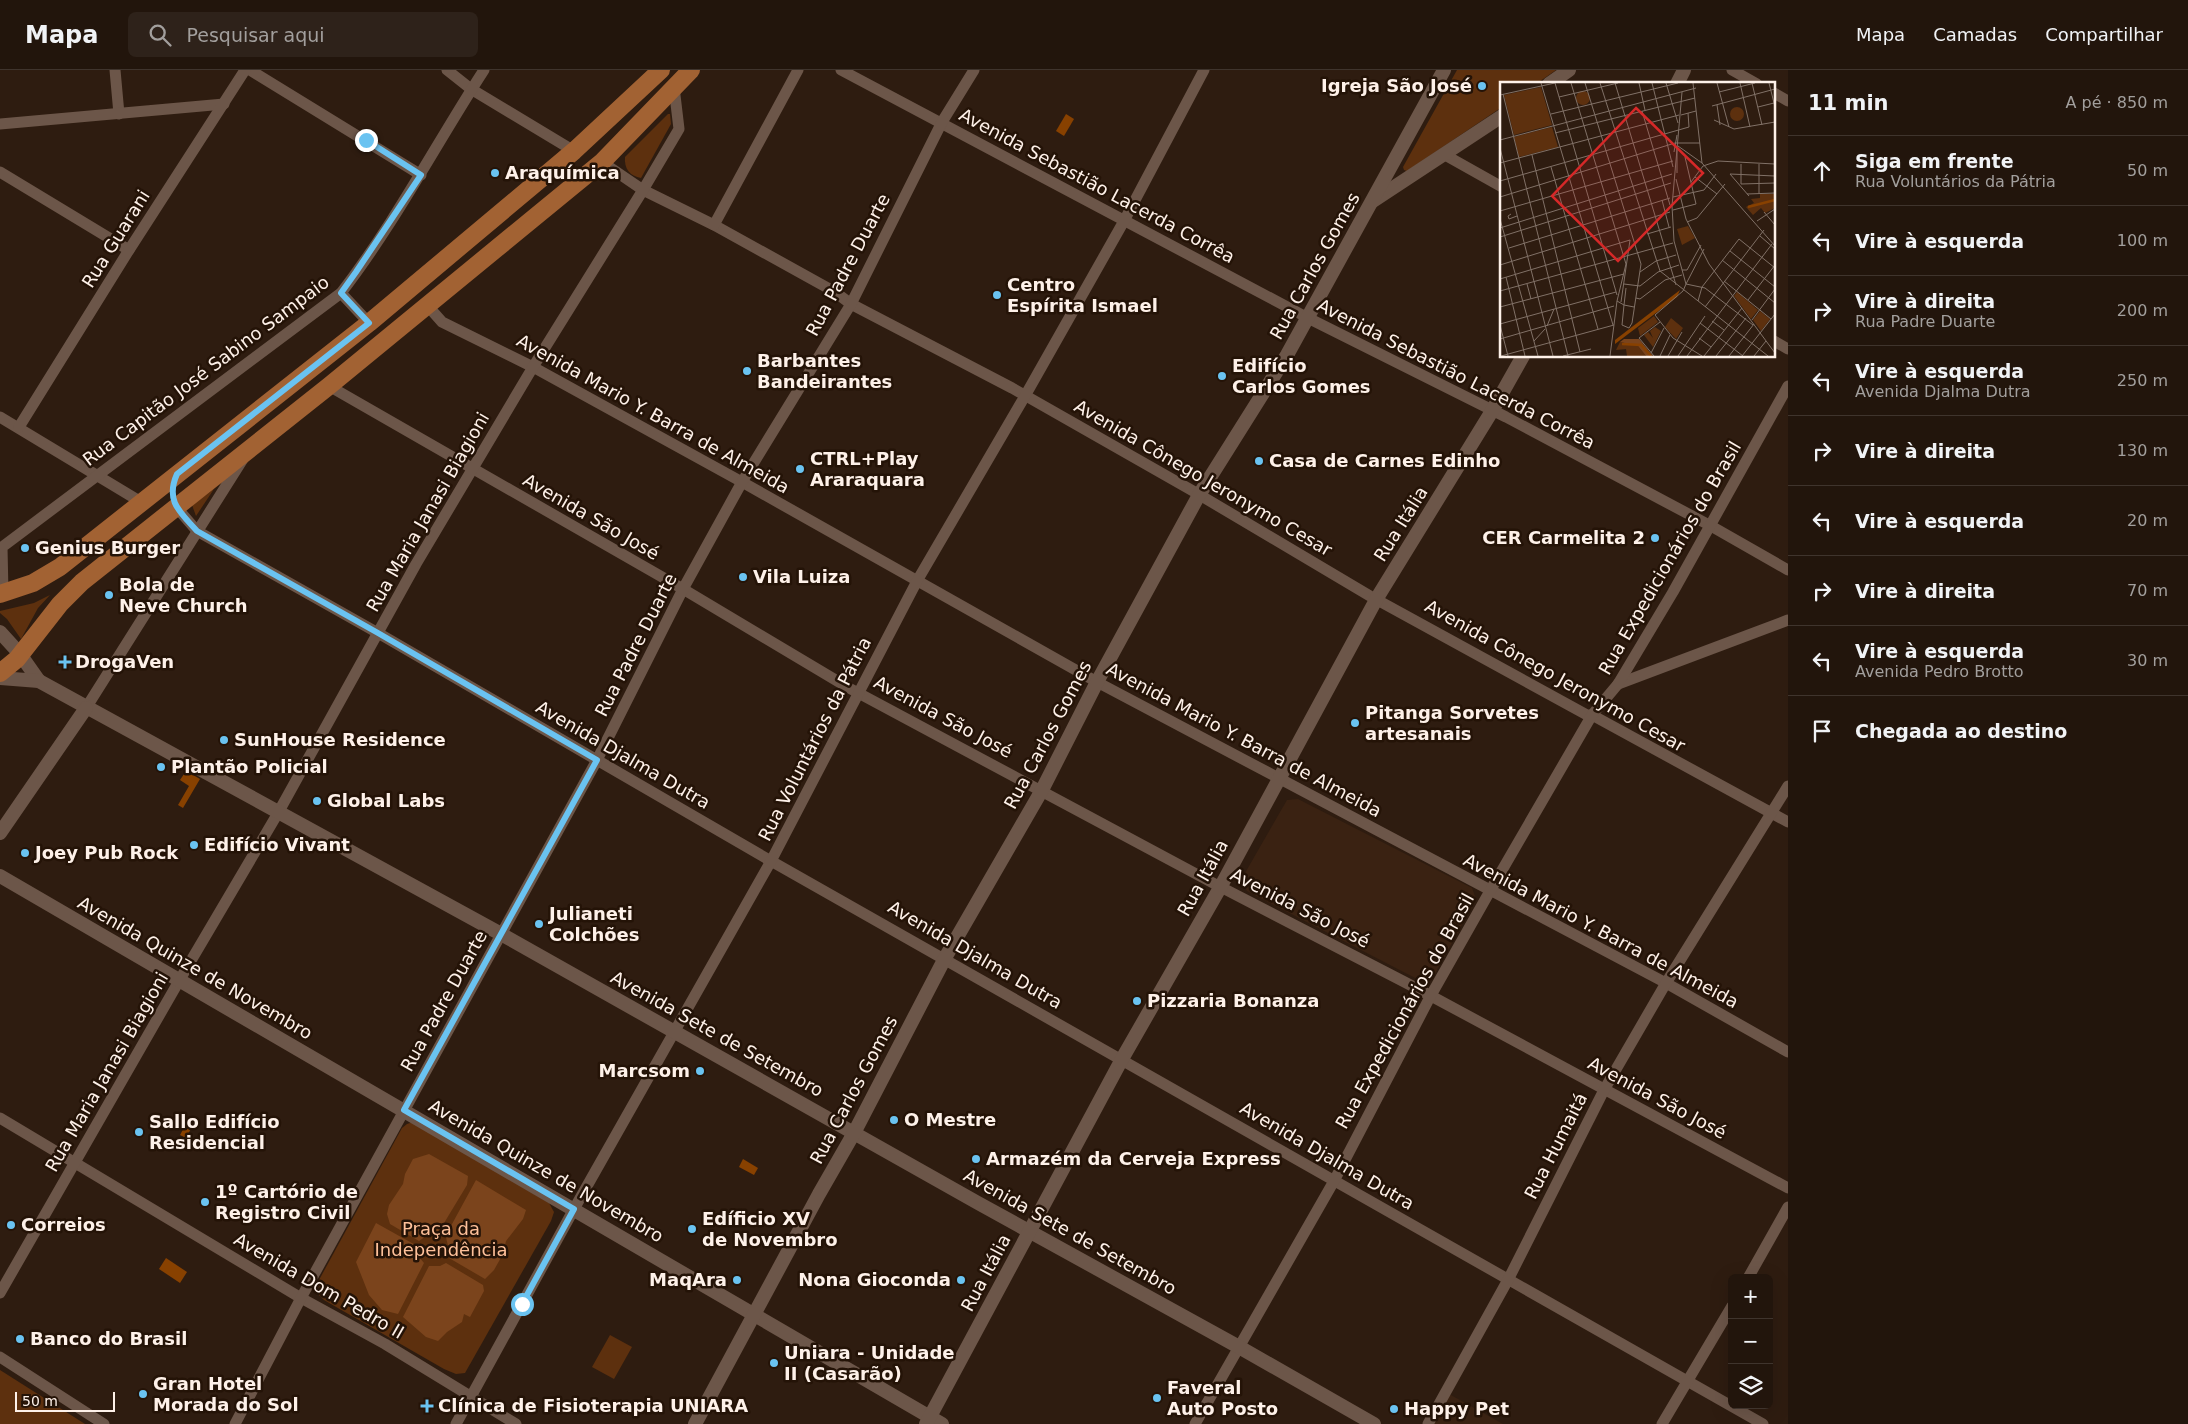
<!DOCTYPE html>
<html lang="pt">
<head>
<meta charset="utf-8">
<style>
	:root { --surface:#22150c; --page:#2e221a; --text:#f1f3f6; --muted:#a29f9d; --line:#3f342d }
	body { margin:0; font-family:"DejaVu Sans",sans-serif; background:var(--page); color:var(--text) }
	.controls { position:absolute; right:15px; bottom:15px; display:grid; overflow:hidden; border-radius:8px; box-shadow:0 5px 20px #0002 }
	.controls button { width:45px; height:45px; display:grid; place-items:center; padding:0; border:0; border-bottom:1px solid var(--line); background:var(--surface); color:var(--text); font:25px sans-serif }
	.scale { position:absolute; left:15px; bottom:12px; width:100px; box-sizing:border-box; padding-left:5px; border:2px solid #fef1e9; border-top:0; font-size:14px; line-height:18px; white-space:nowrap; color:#fef1e9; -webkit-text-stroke:4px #241307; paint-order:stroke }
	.stop { position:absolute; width:15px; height:15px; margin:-11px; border:4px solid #6ac3f1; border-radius:50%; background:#fff }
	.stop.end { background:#6ac3f1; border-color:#fff; box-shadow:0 1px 5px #0008 }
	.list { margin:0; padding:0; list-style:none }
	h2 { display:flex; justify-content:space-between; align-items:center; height:65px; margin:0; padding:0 20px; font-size:21px }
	h2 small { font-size:16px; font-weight:400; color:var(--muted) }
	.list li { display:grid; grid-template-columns:32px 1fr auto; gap:15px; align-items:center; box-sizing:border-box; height:70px; padding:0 20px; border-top:1px solid var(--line) }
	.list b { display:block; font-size:19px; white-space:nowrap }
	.list p { margin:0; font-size:16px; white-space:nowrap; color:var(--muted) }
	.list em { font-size:16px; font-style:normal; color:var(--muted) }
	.icon { flex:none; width:28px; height:28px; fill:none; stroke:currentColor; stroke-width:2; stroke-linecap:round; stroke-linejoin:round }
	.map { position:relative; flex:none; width:1788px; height:1354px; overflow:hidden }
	header { display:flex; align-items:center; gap:30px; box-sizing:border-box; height:70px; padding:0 25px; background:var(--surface); border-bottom:1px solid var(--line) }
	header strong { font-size:24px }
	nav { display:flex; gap:28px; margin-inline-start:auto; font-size:18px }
	.search { width:350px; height:45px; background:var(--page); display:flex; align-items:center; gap:12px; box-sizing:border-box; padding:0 18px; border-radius:8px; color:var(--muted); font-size:19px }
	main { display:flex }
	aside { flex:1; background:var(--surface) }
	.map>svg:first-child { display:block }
	.built { fill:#3a2212 }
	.green { fill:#5d300e }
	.forest { fill:#7b441c }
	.water { fill:#884100 }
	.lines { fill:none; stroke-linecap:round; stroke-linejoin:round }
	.minor { stroke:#6c5649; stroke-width:11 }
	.tertiary { stroke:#6c5649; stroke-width:14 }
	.primary { stroke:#a26233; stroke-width:18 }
	.route { stroke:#6ac3f1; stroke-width:6 }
	.poi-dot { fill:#6ac3f1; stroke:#241307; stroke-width:2 }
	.labels { text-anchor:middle; stroke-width:5; stroke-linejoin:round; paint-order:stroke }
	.poi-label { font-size:18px; font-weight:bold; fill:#fef1e9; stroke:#241307; text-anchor:start }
	.street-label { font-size:18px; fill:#fef1e9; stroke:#241307 }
	.park-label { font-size:18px; fill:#ffc19a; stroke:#241307 }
	.inset-river { fill:none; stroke:#884100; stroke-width:2.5 }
	.inset-road { fill:none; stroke:#817167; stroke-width:1 }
	.view { fill:#d62828; fill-opacity:0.15; stroke:#d62828; stroke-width:2.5 }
	.inset-edge { fill:none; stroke:#fef1e9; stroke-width:2.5 }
</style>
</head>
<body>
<header>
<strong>Mapa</strong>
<div class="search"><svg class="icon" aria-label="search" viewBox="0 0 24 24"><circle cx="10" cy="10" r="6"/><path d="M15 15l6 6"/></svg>Pesquisar aqui</div>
<nav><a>Mapa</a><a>Camadas</a><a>Compartilhar</a></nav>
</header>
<main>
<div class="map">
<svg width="1788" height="1354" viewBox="0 0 1788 1354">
	<rect width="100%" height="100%" fill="#2e1c10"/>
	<!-- built -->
	<g class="built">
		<path d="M1298 729 1472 818 1476 829 1432 909 1421 911 1247 821 1241 810 1287 730Z"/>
		<path d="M1449 1324 1503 1354H1432Z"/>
	</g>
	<!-- green -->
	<g class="green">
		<path d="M1457 0H1556L1536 14H1502V37L1407 101 1404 100 1403 97Z"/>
		<path d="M668 44H670L671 54 641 108C630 106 624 99 625 87Z"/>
		<path d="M214 419 196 446 192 435Z"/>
		<path d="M50 525 38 538 21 569 7 549 0 543V541L34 533Z"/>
		<path d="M413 1052 549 1133 554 1142 551 1151 465 1303 456 1304 444 1299 324 1230 318 1224 319 1210 402 1058 407 1054Z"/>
		<path d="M610 1265 632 1277 614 1309 592 1297Z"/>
		<path d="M0 1300 85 1354H0Z"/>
	</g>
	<!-- forest -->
	<g class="forest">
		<path d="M429 1084 468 1106 467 1115 438 1163 429 1164 419 1171 390 1154 387 1144 389 1135 403 1114 405 1104 413 1089Z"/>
		<path d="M476 1110 526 1140 523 1149 506 1171 503 1184 494 1200 485 1209 449 1188C451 1179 446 1173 446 1165Z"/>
		<path d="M376 1153 419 1177V1187L424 1193 398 1244 382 1240 369 1225 356 1192Z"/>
		<path d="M446 1193 483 1215 484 1221 470 1247 464 1244 462 1252 447 1262 438 1271 426 1267 403 1247 429 1196H440Z"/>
	</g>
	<!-- water -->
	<g class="water">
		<path d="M1066 44 1074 49 1064 66 1056 61Z"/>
		<path d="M186 701 200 709 183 738 178 735 189 716 180 710Z"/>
		<path d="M188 1050 194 1053 186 1068 180 1065Z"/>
		<path d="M743 1089 758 1098 754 1105 739 1097Z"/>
		<path d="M166 1188 187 1202 180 1213 159 1199Z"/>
	</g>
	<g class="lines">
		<!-- minor -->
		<g class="minor">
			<path d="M115 0 119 44"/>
			<path d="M250 0 421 105"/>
			<path d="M447 0 471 19 574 81"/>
			<path d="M841 0 1308 248 1506 347 1711 456 1788 500"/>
			<path d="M1732 0 1757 14"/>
			<path d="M1774 23 1788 31"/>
			<path d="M0 54 224 34"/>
			<path d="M1445 85 1502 117"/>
			<path d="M602 92 643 120 714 155 835 222 851 234 1012 318 1193 421 1370 526 1587 645H1592L1788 752"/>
			<path d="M0 102 129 180"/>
			<path d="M714 155 798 0"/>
			<path d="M341 223 369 253"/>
			<path d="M427 235 442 252 533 297 742 412 1097 612 1666 913 1788 982"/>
			<path d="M1774 271 1788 279"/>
			<path d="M329 316 683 519 849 618 1213 813 1420 920 1788 1118"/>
			<path d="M0 347 141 432"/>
			<path d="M19 357 129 180 245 0"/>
			<path d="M177 438 197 461 378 563 771 791 1763 1354"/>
			<path d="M3 523 2 477 341 223C395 153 436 74 484 0"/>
			<path d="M1618 614 1788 550"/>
			<path d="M86 638 243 389"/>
			<path d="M0 1048 301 1228 385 1274 516 1354"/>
			<path d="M1748 1208 1788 1137"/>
			<path d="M0 1223 179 911 278 743 416 494 533 297 643 120 679 59 674 17"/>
			<path d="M0 1287 104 1354"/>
			<path d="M235 1354 301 1228 597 690 683 519 742 412 851 234 942 52 974 0"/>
			<path d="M456 1354 574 1139 771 791 917 511 1025 326 1124 151 1204 0"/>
			<path d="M1195 1354 1334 1111 1430 927 1490 821 1592 645 1618 614 1673 522 1788 316"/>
			<path d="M1428 1354 1509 1208 1604 1020 1666 913 1788 716"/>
			<path d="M1662 1354 1732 1236"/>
		</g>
		<!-- tertiary -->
		<g class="tertiary">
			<path d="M1549 14 1569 0"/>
			<path d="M1677 14 1684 0"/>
			<path d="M1373 131 1502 46"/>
			<path d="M0 562 20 584 39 611"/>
			<path d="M0 608 39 611 501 864 978 1133 1239 1277 1374 1354"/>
			<path d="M0 763 86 638"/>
			<path d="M0 806 942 1354"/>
			<path d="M695 1354 819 1124 854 1063 945 888 1042 720 1097 612 1199 425 1287 285 1444 0"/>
			<path d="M926 1354 1122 989 1221 816 1377 528 1492 341 1523 286"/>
		</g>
		<!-- primary -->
		<g class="primary">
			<path d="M0 524 33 513 60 497 369 253 574 81 661 0"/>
			<path d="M0 603 17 589 60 534 82 512 329 316 602 92 691 0"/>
		</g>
	</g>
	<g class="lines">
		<!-- route -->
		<path class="route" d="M366 70 421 105 356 202 341 223 369 253 177 404C165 431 180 442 197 461L378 563 597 690 404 1040 574 1139 522 1234"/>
	</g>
	<!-- markers -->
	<g class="poi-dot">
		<circle cx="1482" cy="16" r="5"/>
		<circle cx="495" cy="103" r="5"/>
		<circle cx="997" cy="225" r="5"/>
		<circle cx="747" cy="301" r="5"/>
		<circle cx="1222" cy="306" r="5"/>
		<circle cx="1259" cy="391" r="5"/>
		<circle cx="800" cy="399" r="5"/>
		<circle cx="1655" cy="468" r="5"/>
		<circle cx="25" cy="478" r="5"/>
		<circle cx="743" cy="507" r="5"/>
		<circle cx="109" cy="525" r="5"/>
		<path d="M62.5 584.5h5v5h5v5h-5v5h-5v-5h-5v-5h5z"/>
		<circle cx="1355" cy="653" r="5"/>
		<circle cx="224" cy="670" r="5"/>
		<circle cx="161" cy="697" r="5"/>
		<circle cx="317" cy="731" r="5"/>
		<circle cx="194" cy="775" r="5"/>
		<circle cx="25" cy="783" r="5"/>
		<circle cx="539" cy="854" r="5"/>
		<circle cx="1137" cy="931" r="5"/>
		<circle cx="700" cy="1001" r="5"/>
		<circle cx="894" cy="1050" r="5"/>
		<circle cx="139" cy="1062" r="5"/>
		<circle cx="976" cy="1089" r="5"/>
		<circle cx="205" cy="1132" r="5"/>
		<circle cx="11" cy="1155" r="5"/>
		<circle cx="692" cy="1159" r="5"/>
		<circle cx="737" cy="1210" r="5"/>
		<circle cx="961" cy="1210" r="5"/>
		<circle cx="20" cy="1269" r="5"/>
		<circle cx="774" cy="1293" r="5"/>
		<circle cx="143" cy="1324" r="5"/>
		<circle cx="1157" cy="1328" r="5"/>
		<path d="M424.5 1328.5h5v5h5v5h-5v5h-5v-5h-5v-5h5z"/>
		<circle cx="1394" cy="1339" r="5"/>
	</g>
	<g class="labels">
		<!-- poi labels -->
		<g class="poi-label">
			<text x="1472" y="22" text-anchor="end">Igreja São José</text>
			<text x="505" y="109">Araquímica</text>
			<text x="1007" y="221">Centro<tspan x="1007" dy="21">Espírita Ismael</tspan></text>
			<text x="757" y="297">Barbantes<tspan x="757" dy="21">Bandeirantes</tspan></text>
			<text x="1232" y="302">Edifício<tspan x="1232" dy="21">Carlos Gomes</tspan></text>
			<text x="810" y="395">CTRL+Play<tspan x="810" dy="21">Araraquara</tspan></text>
			<text x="1269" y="397">Casa de Carnes Edinho</text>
			<text x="1645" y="474" text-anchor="end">CER Carmelita 2</text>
			<text x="35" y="484">Genius Burger</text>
			<text x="753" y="513">Vila Luiza</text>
			<text x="119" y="521">Bola de<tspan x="119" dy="21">Neve Church</tspan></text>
			<text x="75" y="598">DrogaVen</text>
			<text x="1365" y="649">Pitanga Sorvetes<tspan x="1365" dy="21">artesanais</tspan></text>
			<text x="234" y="676">SunHouse Residence</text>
			<text x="171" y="703">Plantão Policial</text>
			<text x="327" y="737">Global Labs</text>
			<text x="204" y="781">Edifício Vivant</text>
			<text x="35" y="789">Joey Pub Rock</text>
			<text x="549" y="850">Julianeti<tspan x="549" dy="21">Colchões</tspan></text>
			<text x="1147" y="937">Pizzaria Bonanza</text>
			<text x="690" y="1007" text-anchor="end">Marcsom</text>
			<text x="904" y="1056">O Mestre</text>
			<text x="149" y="1058">Sallo Edifício<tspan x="149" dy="21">Residencial</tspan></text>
			<text x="986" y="1095">Armazém da Cerveja Express</text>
			<text x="215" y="1128">1º Cartório de<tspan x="215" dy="21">Registro Civil</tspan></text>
			<text x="702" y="1155">Edíficio XV<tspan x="702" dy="21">de Novembro</tspan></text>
			<text x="21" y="1161">Correios</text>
			<text x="727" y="1216" text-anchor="end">MaqAra</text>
			<text x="951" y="1216" text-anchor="end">Nona Gioconda</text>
			<text x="30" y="1275">Banco do Brasil</text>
			<text x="784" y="1289">Uniara - Unidade<tspan x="784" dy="21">II (Casarão)</tspan></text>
			<text x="153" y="1320">Gran Hotel<tspan x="153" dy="21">Morada do Sol</tspan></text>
			<text x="1167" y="1324">Faveral<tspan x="1167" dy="21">Auto Posto</tspan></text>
			<text x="438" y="1342">Clínica de Fisioterapia UNIARA</text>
			<text x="1404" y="1345">Happy Pet</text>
		</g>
		<!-- street labels -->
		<g class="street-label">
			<text transform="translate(1097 116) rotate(28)" y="6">Avenida Sebastião Lacerda Corrêa</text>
			<text transform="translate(116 169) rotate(-58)" y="6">Rua Guarani</text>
			<text transform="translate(848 195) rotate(-62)" y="6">Rua Padre Duarte</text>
			<text transform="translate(1315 196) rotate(-61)" y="6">Rua Carlos Gomes</text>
			<text transform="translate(206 301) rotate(-37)" y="6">Rua Capitão José Sabino Sampaio</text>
			<text transform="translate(1456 304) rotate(27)" y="6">Avenida Sebastião Lacerda Corrêa</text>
			<text transform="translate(653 344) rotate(29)" y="6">Avenida Mario Y. Barra de Almeida</text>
			<text transform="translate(1203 408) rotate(30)" y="6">Avenida Cônego Jeronymo Cesar</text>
			<text transform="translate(428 442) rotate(-60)" y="6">Rua Maria Janasi Biagioni</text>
			<text transform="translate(591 447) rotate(30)" y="6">Avenida São José</text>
			<text transform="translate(1401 454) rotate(-58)" y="6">Rua Itália</text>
			<text transform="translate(1670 488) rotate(-60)" y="6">Rua Expedicionários do Brasil</text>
			<text transform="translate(636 575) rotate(-63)" y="6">Rua Padre Duarte</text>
			<text transform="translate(1555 606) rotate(29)" y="6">Avenida Cônego Jeronymo Cesar</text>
			<text transform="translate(943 647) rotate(28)" y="6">Avenida São José</text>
			<text transform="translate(1048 665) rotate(-62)" y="6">Rua Carlos Gomes</text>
			<text transform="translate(815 669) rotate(-63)" y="6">Rua Voluntários da Pátria</text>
			<text transform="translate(1244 670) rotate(28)" y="6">Avenida Mario Y. Barra de Almeida</text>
			<text transform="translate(623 685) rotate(30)" y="6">Avenida Djalma Dutra</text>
			<text transform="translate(1203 808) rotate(-61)" y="6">Rua Itália</text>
			<text transform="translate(1300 838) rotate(27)" y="6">Avenida São José</text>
			<text transform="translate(1601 861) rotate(28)" y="6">Avenida Mario Y. Barra de Almeida</text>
			<text transform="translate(975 885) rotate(30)" y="6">Avenida Djalma Dutra</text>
			<text transform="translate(195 898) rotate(30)" y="6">Avenida Quinze de Novembro</text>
			<text transform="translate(444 931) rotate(-61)" y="6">Rua Padre Duarte</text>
			<text transform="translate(1405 941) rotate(-61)" y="6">Rua Expedicionários do Brasil</text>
			<text transform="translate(717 964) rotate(29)" y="6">Avenida Sete de Setembro</text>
			<text transform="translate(107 1002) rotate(-60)" y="6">Rua Maria Janasi Biagioni</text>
			<text transform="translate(854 1020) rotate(-62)" y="6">Rua Carlos Gomes</text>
			<text transform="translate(1657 1028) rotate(28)" y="6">Avenida São José</text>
			<text transform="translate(1556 1076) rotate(-63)" y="6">Rua Humaitá</text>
			<text transform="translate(1327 1086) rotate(30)" y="6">Avenida Djalma Dutra</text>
			<text transform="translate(546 1101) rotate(30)" y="6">Avenida Quinze de Novembro</text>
			<text transform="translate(1070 1162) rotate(29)" y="6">Avenida Sete de Setembro</text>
			<text transform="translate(986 1203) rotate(-62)" y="6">Rua Itália</text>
			<text transform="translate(319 1216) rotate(30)" y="6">Avenida Dom Pedro II</text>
		</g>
		<!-- park labels -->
		<g class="park-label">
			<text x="441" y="1165">Praça da<tspan x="441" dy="21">Independência</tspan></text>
		</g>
	</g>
	<!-- overview -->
	<g transform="translate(1500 12)">
		<rect width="275" height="275" fill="#2e1c10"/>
		<path d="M41 5 52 43 14 53 4 13ZM76 16a7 7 0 1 1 14 0a7 7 0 1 1-14 0ZM230 32a7 7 0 1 1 14 0a7 7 0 1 1-14 0ZM52 45 58 65 19 75 14 55ZM260 112H275V126L265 131 261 126 253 133 246 125 254 121 251 117 260 116ZM188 144 195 156 182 163 177 147ZM237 210 258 228 251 237 234 214ZM260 229 270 237 261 249 253 238ZM154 234 158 240 140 254 138 246ZM171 236 183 246 176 257 165 245ZM155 245 161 249 153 265 144 253 148 250 153 256 150 249ZM120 260 138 264 146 274H127L126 267 116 268Z" fill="#5d300e"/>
		<path d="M124 257H139L153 274H146L138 264 120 260Z" fill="#7b441c"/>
		<path d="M180 208 177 215 115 262V258Z" fill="#884100"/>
		<path class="inset-river" d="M248 125 275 118M122 262 141 263 151 274"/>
		<path class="inset-road" d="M41 1 113 243M55 1 117 213M71 1 126 182 117 219M85 1 141 182 132 241M100 1 160 189 268 274M115 1 176 203M139 1 145 28M152 1 173 85M166 1 178 41M193 1 202 81 275 164M217 1 229 45M240 1 250 45M252 1 262 43M269 1 275 25M182 10 172 124 174 159 186 202 183 209M219 10 255 1M3 12 68 274M0 13 55 1M59 15 118 1M217 23 220 43M212 24 275 7M258 25 274 21M142 29 170 123M51 32 178 1M181 33 196 29M214 38 234 47 275 40M55 51 195 16M0 58 196 6M178 64 202 81M0 66 53 274M174 70 177 53M32 73 80 270M185 75 196 122M0 81 179 33M241 82V102M51 85 98 247M177 91V66M230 92 275 94M230 92 249 114M195 95 217 112M176 97 186 137 209 182 275 271M0 99 189 45 188 31M191 100 203 84 218 79 275 82M241 102 275 101M204 108 216 92M247 112 275 111M259 112V82M0 115 175 61H200M173 115 204 108M162 118 169 145M173 128 196 122M0 129 173 79M264 130 275 143M11 132 8 134 9 137 17 134M0 137 38 274M257 139 275 127M187 140 197 136 225 102M0 146 172 92M147 152 171 145M260 154 275 167M0 155 171 101M9 166 170 116M204 167 186 202 205 206 253 243M230 169 275 205M222 178 275 221M0 183 170 130M182 188H187L201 163M140 190 156 179 176 173M6 195 25 274M0 197 130 158M224 199 271 237M27 202 31 217M124 202 140 204 158 190 179 183M126 206 124 223 134 225M0 209 173 161M183 209 155 233 173 256 202 274M136 216 140 217 165 198 182 193M248 218 275 183M198 219 202 205 239 157 275 186M121 220 130 158M0 225 124 192M205 225 264 148M252 238 275 207M212 239 224 248M200 241 243 274M0 242 116 210M0 243 8 274M47 244 54 227M199 256 211 265M0 257 114 224M34 259 45 247M151 271 164 246M1 274 114 243M63 274 91 267M110 274 117 219 124 223 122 243 129 246 132 241M154 274 139 256 160 240M160 274 170 253M168 274 182 250M178 274 205 234M187 274 272 162M204 274 242 226M216 274 246 236M229 274 254 242M242 274 275 232M254 274 266 259"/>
		<path class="view" d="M136 26 203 91 118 179 52 114Z"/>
		<rect width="275" height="275" class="inset-edge"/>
	</g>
</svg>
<div class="controls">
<button>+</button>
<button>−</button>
<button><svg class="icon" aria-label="layers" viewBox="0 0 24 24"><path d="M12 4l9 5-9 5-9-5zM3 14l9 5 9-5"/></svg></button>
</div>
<div class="scale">50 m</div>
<div class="stop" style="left:522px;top:1234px"></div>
<div class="stop end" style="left:366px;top:70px"></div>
</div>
<aside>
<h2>11 min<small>A pé · 850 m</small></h2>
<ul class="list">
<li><svg class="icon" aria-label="ahead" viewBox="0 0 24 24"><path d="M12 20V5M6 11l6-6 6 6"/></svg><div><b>Siga em frente</b><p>Rua Voluntários da Pátria</p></div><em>50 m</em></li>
<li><svg class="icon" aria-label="left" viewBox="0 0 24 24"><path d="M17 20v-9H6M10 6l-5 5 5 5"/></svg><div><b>Vire à esquerda</b></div><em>100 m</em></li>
<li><svg class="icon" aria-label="right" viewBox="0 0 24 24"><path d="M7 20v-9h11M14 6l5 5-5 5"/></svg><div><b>Vire à direita</b><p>Rua Padre Duarte</p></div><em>200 m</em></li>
<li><svg class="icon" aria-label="left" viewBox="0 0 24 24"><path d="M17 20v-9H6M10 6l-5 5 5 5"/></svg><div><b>Vire à esquerda</b><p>Avenida Djalma Dutra</p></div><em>250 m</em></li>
<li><svg class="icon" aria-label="right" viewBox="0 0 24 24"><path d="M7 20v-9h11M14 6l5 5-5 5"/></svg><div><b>Vire à direita</b></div><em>130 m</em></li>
<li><svg class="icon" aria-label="left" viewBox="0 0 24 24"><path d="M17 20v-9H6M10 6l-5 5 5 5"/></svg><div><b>Vire à esquerda</b></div><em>20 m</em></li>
<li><svg class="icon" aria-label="right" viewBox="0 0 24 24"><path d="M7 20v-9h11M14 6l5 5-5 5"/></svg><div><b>Vire à direita</b></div><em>70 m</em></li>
<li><svg class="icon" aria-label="left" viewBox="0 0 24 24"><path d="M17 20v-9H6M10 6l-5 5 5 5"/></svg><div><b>Vire à esquerda</b><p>Avenida Pedro Brotto</p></div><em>30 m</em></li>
<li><svg class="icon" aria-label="arrive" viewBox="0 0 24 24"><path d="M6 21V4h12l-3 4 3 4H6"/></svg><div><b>Chegada ao destino</b></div></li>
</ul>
</aside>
</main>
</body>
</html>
